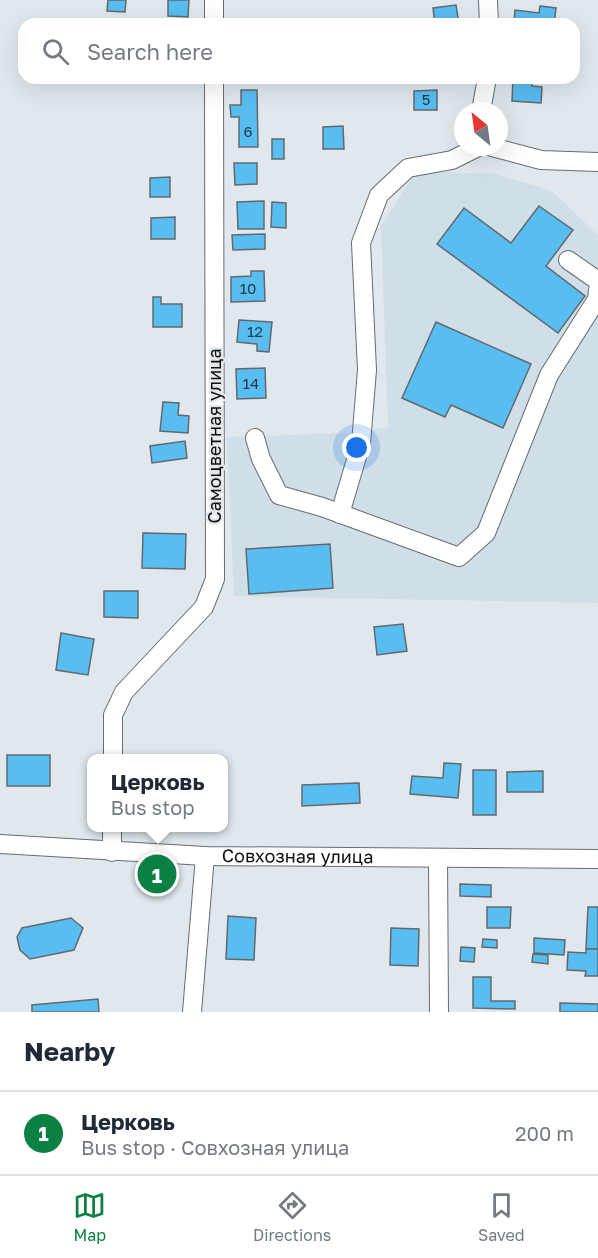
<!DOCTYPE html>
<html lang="en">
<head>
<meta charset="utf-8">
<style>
	:root { --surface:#fff; --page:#f2f2f3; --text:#1f2937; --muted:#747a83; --line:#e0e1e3; --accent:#0b8043 }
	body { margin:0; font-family:"Golos Text",sans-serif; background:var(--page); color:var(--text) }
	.compass { position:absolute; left:454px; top:102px; width:54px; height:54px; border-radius:50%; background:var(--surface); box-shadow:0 6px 24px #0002; rotate:331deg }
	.you { position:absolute; left:357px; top:448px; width:21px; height:21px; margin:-15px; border:4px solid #fff; border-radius:50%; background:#1a73e8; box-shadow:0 0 0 9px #1a73e833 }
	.badge { display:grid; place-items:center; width:39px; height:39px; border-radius:50%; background:var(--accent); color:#fff; font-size:20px; font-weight:700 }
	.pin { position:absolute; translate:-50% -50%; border:3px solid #fff; box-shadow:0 2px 6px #0006 }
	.popup { position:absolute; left:87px; top:754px; width:141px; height:78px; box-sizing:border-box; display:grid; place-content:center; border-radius:12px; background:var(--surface); filter:drop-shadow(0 2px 4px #0005); font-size:20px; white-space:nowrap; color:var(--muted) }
	.popup b { font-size:22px; color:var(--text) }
	.popup::after { content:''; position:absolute; left:50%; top:100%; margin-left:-12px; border:12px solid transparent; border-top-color:var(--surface) }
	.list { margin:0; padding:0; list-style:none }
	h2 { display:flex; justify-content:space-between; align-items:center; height:78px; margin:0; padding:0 24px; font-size:26px }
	h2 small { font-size:20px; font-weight:400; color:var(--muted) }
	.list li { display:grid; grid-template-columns:39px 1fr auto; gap:18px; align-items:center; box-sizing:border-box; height:84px; padding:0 24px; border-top:2px solid var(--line) }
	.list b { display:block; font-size:22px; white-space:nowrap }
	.list p { margin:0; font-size:20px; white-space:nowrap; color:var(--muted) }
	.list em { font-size:20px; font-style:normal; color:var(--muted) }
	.icon { flex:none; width:33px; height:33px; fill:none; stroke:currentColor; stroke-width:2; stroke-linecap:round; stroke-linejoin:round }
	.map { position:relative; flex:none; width:598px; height:1012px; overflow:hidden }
	.search { position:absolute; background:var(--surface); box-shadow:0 6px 24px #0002; left:18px; right:18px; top:18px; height:66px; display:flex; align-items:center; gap:15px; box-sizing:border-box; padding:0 21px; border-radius:18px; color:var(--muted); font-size:22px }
	.sheet { height:162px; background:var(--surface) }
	nav { display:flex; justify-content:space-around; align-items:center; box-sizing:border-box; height:84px; border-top:2px solid var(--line); background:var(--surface); font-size:16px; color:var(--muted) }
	nav a { display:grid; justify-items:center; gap:3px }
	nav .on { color:var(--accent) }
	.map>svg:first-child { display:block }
	.built { fill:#cfdee7 }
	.building { fill:#58bef2; stroke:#62696d; stroke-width:1.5 }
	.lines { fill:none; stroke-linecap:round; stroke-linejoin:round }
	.minor-casing { stroke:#666d71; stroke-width:20 }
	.minor { stroke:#fff; stroke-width:18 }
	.labels { text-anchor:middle; stroke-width:4.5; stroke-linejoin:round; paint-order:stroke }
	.number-label { font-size:15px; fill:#203c49 }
	.street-label { font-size:18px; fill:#0d1011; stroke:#e0e8ed }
</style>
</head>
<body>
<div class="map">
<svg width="598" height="1012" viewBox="0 0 598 1012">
	<rect width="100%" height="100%" fill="#e0e8ed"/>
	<!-- built -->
	<path class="built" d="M416 171 496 174 552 191 598 235V603L234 596 227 437 351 433 388 427 381 226Z"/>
	<!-- building -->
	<g class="building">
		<path d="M108 0H126L125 12 107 11Z"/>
		<path d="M168 0H189L188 17 168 16Z"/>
		<path d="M456 5 459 24H435L433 8Z"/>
		<path d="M540 6 556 8 554 24H514L515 10 539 13Z"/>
		<path d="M513 78H533L532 86 542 87 541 103 512 101Z"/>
		<path d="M241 90H257L258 147H239V117H231L230 105H241Z"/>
		<path d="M437 90V110H414V91Z"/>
		<path d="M343 126 344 149H323V127Z"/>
		<rect x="272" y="139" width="12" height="20"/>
		<path d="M234 163H257V184L235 185Z"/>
		<path d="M170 177V197H150V178Z"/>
		<path d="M264 201V229H238L237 202Z"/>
		<path d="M272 202 286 203V228L271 227Z"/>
		<path d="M539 206 573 230 546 266 585 296 558 333 437 244 464 208 511 243Z"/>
		<path d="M175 217V239H151V218Z"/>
		<path d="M265 234V249L233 250 232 235Z"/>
		<path d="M251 271H264L265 301 231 302V277L251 276Z"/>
		<path d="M153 297H161V304H182V327H153Z"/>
		<path d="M239 320 272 322 269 352 257 351V344L237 342Z"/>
		<path d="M436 322 531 364 503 428 451 405 445 417 402 398Z"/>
		<path d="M265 368 266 398 237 399 236 369Z"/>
		<path d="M163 402 179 403 178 415 189 416 188 433 160 431Z"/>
		<path d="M185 441 187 458 152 463 150 446Z"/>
		<path d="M143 533 186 534 185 569 142 568Z"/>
		<path d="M330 544 333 588 249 594 246 549Z"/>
		<path d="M104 591H138V618L104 617Z"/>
		<path d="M403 624 407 651 377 655 374 627Z"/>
		<path d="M61 633 94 639 88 675 56 670Z"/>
		<rect x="7" y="755" width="43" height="31"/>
		<path d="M444 763 461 764 458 798 410 794 412 776 443 778Z"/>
		<rect x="473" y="770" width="23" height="45"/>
		<path d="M543 771V792H507V772Z"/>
		<path d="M359 783 360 803 302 806V785Z"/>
		<path d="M460 884 491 885V897L460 896Z"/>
		<path d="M487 907H511L510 928H487Z"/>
		<path d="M588 907H598V949H586Z"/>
		<path d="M228 916 256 918 254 960 226 959Z"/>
		<path d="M71 918 83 928 74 950 30 959 20 950 17 937 22 928Z"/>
		<path d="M391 928 419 929 418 966 390 965Z"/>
		<path d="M534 938 565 940 564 955 534 953Z"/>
		<path d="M483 939 497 940V948L482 947Z"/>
		<path d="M461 947 475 948 474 962 460 961Z"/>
		<path d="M586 949H598V976H585L586 971 567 970 568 952 586 953Z"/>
		<path d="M533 954 548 955V964L532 962Z"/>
		<path d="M473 977H491V1001H515V1009L473 1008Z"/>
		<path d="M98 999 99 1012H32V1005Z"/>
		<path d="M560 1003 598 1004V1012H560Z"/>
	</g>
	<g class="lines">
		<!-- minor casing -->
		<g class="minor-casing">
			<g id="minor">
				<path d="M214 0V24"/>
				<path d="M488 0 489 24"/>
				<path d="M481 111 487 78"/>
				<path d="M492 147 541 160 598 162"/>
				<path d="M568 260 598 281"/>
				<path d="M255 438 261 459 279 495 322 507 459 557 486 533 549 375 597 299 598 290"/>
				<path d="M340 514 361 443 367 370 361 243 379 195 408 168 452 160 478 147"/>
				<path d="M113 758V715L124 692 204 607 215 579 214 78"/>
				<path id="s1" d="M0 844 205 856 598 859"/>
				<path d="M112 852V828"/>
				<path d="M438 858 439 1012"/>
				<path d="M192 1012 205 856"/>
			</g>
		</g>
		<!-- minor -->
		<use href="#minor" class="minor"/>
	</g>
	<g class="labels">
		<!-- number labels -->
		<g class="number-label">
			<text x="426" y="105">5</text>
			<text x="248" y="137">6</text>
			<text x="248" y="294">10</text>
			<text x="255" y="337">12</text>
			<text x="251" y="389">14</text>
		</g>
		<!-- street labels -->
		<g class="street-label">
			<text transform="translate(215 436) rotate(-90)" y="6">Самоцветная улица</text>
			<text dy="6" stroke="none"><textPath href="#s1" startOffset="298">Совхозная улица</textPath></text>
		</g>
	</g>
</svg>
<svg class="compass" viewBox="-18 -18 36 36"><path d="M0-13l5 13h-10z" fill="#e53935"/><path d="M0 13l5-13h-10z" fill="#747a83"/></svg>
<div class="you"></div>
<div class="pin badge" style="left:157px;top:874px">1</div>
<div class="popup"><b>Церковь</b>Bus stop</div>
<div class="search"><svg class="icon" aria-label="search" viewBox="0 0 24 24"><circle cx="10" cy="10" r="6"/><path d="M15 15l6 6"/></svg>Search here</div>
</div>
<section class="sheet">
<h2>Nearby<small></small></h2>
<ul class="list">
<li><span class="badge">1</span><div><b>Церковь</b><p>Bus stop · Совхозная улица</p></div><em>200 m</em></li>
</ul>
</section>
<nav>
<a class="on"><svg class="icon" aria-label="map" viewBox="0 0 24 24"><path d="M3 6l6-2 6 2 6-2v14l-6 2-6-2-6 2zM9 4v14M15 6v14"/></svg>Map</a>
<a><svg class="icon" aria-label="directions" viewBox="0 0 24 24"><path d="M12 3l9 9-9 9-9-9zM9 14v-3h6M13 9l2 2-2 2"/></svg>Directions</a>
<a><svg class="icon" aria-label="saved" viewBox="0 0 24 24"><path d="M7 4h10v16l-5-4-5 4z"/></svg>Saved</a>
</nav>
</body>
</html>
